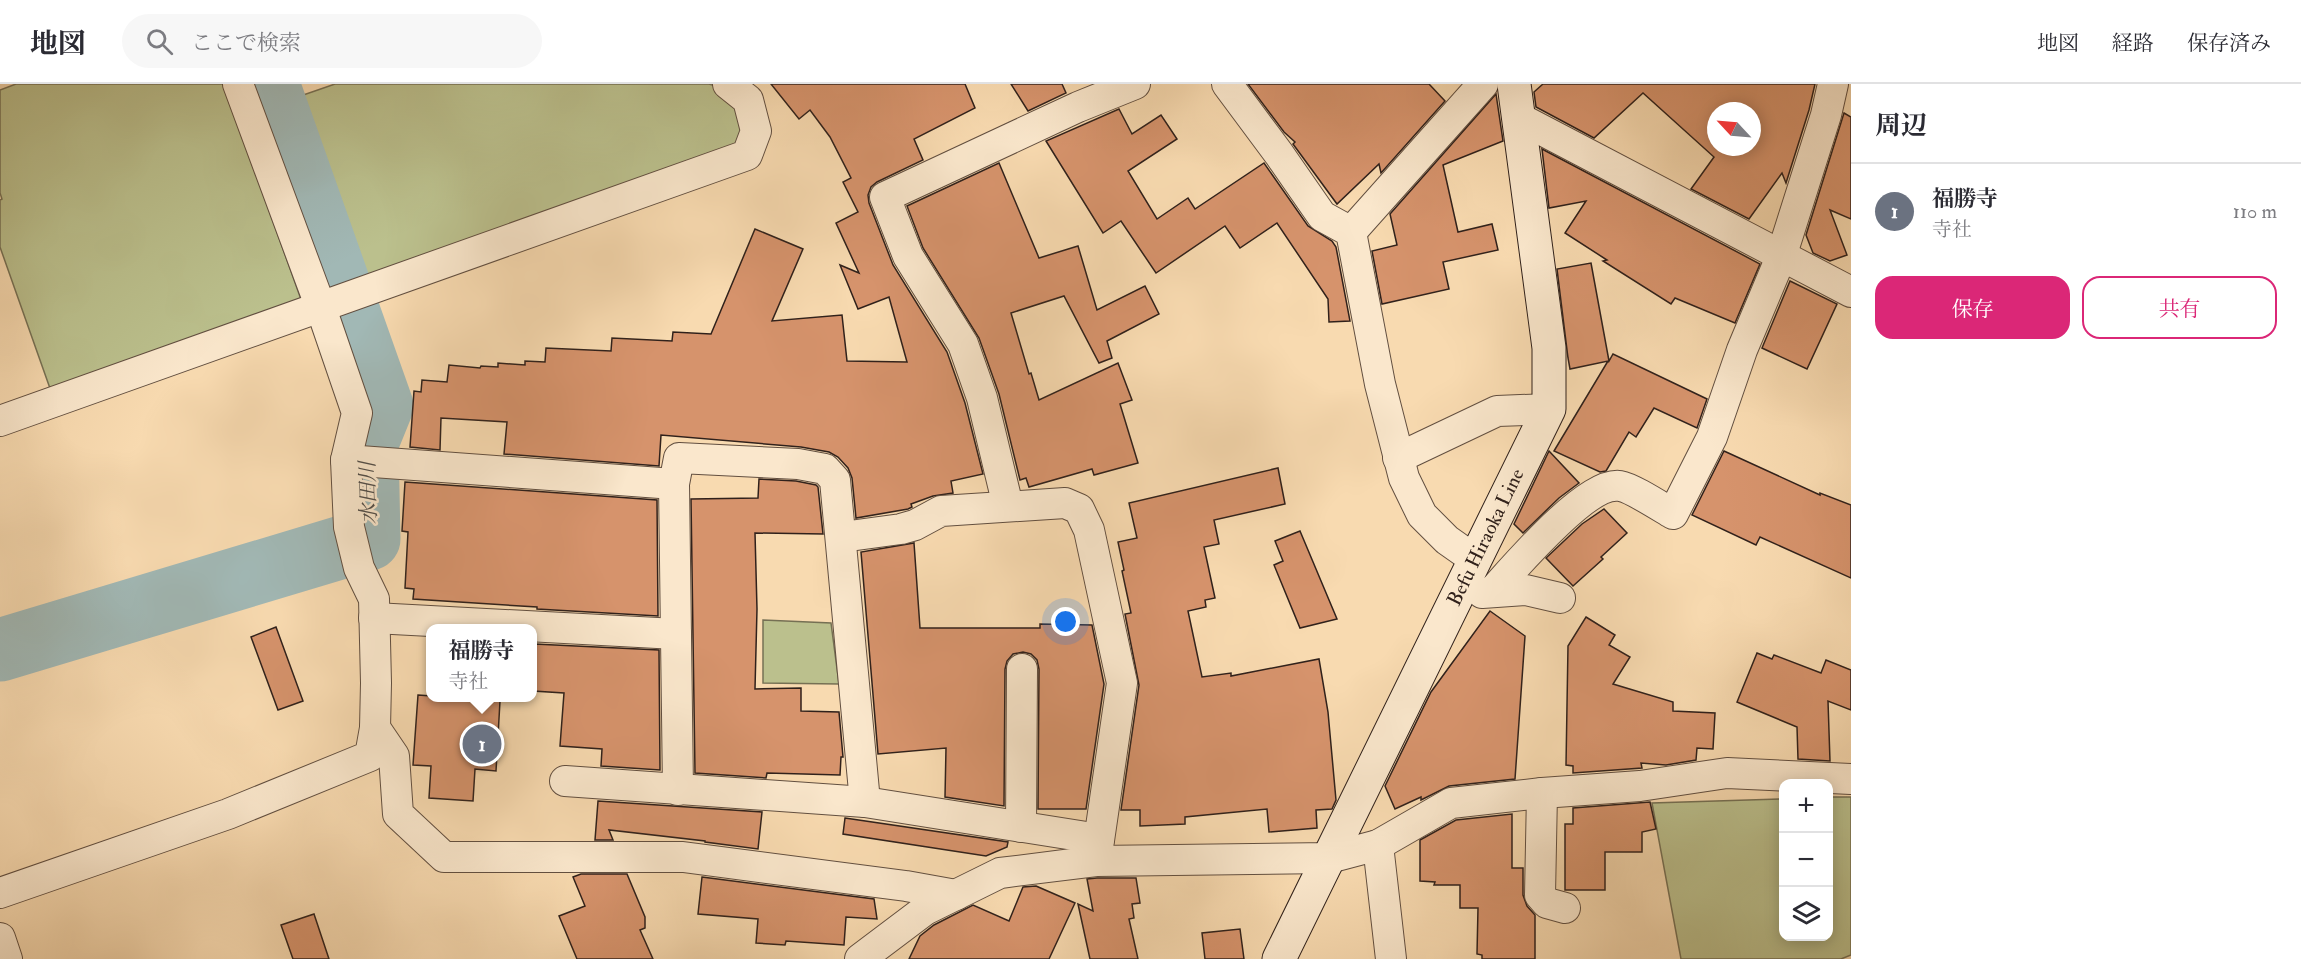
<!DOCTYPE html>
<html lang="ja">
<head>
<meta charset="utf-8">
<style>
	:root { --surface:#fff; --page:#f7f7f7; --text:#2b2b33; --muted:#7c7c81; --line:#e1e1e2; --accent:#db2777 }
	body { margin:0; font-family:"IM FELL Double Pica","Noto Serif JP",serif; background:var(--page); color:var(--text) }
	.controls { position:absolute; right:18px; bottom:18px; display:grid; overflow:hidden; border-radius:12px; box-shadow:0 3px 15px #0003 }
	.controls button { width:54px; height:54px; display:grid; place-items:center; padding:0; border:0; border-bottom:2px solid var(--line); background:var(--surface); color:var(--text); font:30px sans-serif }
	.compass { position:absolute; left:1707px; top:18px; width:54px; height:54px; border-radius:50%; background:var(--surface); box-shadow:0 3px 15px #0003; rotate:296deg }
	.you { position:absolute; left:1066px; top:538px; width:21px; height:21px; margin:-15px; border:4px solid #fff; border-radius:50%; background:#1a73e8; box-shadow:0 0 0 9px #1a73e833 }
	.badge { display:grid; place-items:center; width:39px; height:39px; border-radius:50%; background:var(--accent); color:#fff; font-size:20px; font-weight:700 }
	.pin { position:absolute; translate:-50% -50%; border:3px solid #fff; box-shadow:0 2px 6px #0006 }
	.popup { position:absolute; left:426px; top:540px; width:111px; height:78px; box-sizing:border-box; display:grid; place-content:center; border-radius:12px; background:var(--surface); filter:drop-shadow(0 2px 4px #0005); font-size:20px; white-space:nowrap; color:var(--muted) }
	.popup b { font-size:22px; color:var(--text) }
	.popup::after { content:''; position:absolute; left:50%; top:100%; margin-left:-12px; border:12px solid transparent; border-top-color:var(--surface) }
	.list { margin:0; padding:0; list-style:none }
	h2 { display:flex; justify-content:space-between; align-items:center; height:78px; margin:0; padding:0 24px; font-size:26px }
	h2 small { font-size:20px; font-weight:400; color:var(--muted) }
	.list li { display:grid; grid-template-columns:39px 1fr auto; gap:18px; align-items:center; box-sizing:border-box; height:96px; padding:0 24px; border-top:2px solid var(--line) }
	.list b { display:block; font-size:22px; white-space:nowrap }
	.list p { margin:0; font-size:20px; white-space:nowrap; color:var(--muted) }
	.list em { font-size:20px; font-style:normal; color:var(--muted) }
	.actions { display:flex; gap:12px; padding:18px 24px }
	.actions a { flex:1; padding:14px 0; border:2px solid var(--accent); border-radius:18px; text-align:center; font-size:21px; color:var(--accent) }
	.actions .main { background:var(--accent); color:#fff }
	.icon { flex:none; width:33px; height:33px; fill:none; stroke:currentColor; stroke-width:2; stroke-linecap:round; stroke-linejoin:round }
	.map { position:relative; flex:none; width:1851px; height:875px; overflow:hidden }
	header { display:flex; align-items:center; gap:36px; box-sizing:border-box; height:84px; padding:0 30px; background:var(--surface); border-bottom:2px solid var(--line) }
	header strong { font-size:28px }
	nav { display:flex; gap:33px; margin-inline-start:auto; font-size:21px }
	.search { width:420px; height:54px; background:var(--page); display:flex; align-items:center; gap:15px; box-sizing:border-box; padding:0 21px; border-radius:33px; color:var(--muted); font-size:22px }
	main { display:flex }
	aside { flex:1; background:var(--surface) }
	.map>svg:first-child { display:block }
	.green { fill:#bbc08d; stroke:#767054; stroke-width:1.5 }
	.lines { fill:none; stroke-linecap:round; stroke-linejoin:round }
	.river { stroke:#a1b8b5; stroke-width:63 }
	.building { fill:#d6936c; stroke:#30211b; stroke-width:1.5; fill-rule:evenodd }
	.minor-casing { stroke:#624f40; stroke-width:32 }
	.secondary-casing { stroke:#30211b; stroke-width:35 }
	.minor { stroke:#fae7cc; stroke-width:30 }
	.secondary { stroke:#fae7cc; stroke-width:33 }
	.labels { text-anchor:middle; stroke-width:5; stroke-linejoin:round; paint-order:stroke }
	.street-label { font-size:20px; fill:#30211b; stroke:#fae7cc }
	.water-label { font-size:21px; font-style:italic; fill:#524e49; stroke:#fae7cc }
</style>
</head>
<body>
<header>
<strong>地図</strong>
<div class="search"><svg class="icon" aria-label="search" viewBox="0 0 24 24"><circle cx="10" cy="10" r="6"/><path d="M15 15l6 6"/></svg>ここで検索</div>
<nav><a>地図</a><a>経路</a><a>保存済み</a></nav>
</header>
<main>
<div class="map">
<svg width="1851" height="875" viewBox="0 0 1851 875">
	<rect width="100%" height="100%" fill="#f8dab0"/>
	<filter id="stains"><feTurbulence type="fractalNoise" baseFrequency=".00333" numOctaves="4"/><feColorMatrix values="0 0 0 0 .2 0 0 0 0 .09 0 0 0 0 .02 0 0 0 .5 -.17"/></filter>
	<radialGradient id="worn" r=".72"><stop offset=".6" stop-color="#630" stop-opacity="0"/><stop offset="1" stop-color="#630" stop-opacity=".3"/></radialGradient>
	<!-- green -->
	<g class="green">
		<path d="M16 0H224L303 221 52 310 0 163V116L2 115 0 109V6Z"/>
		<path d="M335 0H709L716 2 743 28 745 57 352 197 346 195 283 18Z"/>
		<path d="M763 536 831 539 839 600 763 599Z"/>
		<path d="M1829 713H1851V871L1841 875H1681L1652 719 1783 715 1784 852H1828Z"/>
	</g>
	<g class="lines">
		<!-- river -->
		<path class="river" d="M0 566 369 455 367 359 382 322 268 0"/>
	</g>
	<!-- building -->
	<g class="building">
		<path d="M771 0H965L975 24 914 55 923 76 877 98 871 103 868 111 869 119 893 181 947 268 965 319 983 390 951 397 953 409 933 412 911 420 912 423 908 425 856 434 852 394 848 384 838 373 829 368 801 363 661 351 659 382 504 370 507 338 441 334 440 366 410 363 414 307 421 308 422 296 447 298 449 281 480 284 481 282 498 283V279L525 281V277L545 278 546 264 611 267 612 254 672 257 673 248 711 250 755 145 803 165 772 237 842 231 847 277 907 278 889 213 858 225 840 181 859 189 836 139 858 128 843 98 851 94 830 53 810 26 799 35Z"/>
		<path d="M1011 0H1062L1066 9 1028 27Z"/>
		<path d="M1248 0H1429L1445 17 1381 89 1379 80 1337 120 1293 60 1295 58 1284 48Z"/>
		<path d="M1543 0H1815L1809 26 1786 99 1782 89 1749 135 1691 105 1714 73 1643 9 1594 54 1536 23 1534 8ZM1716 27H1752V63H1716Z"/>
		<path d="M1496 10 1503 57 1443 81 1458 148 1492 140 1498 166 1443 178 1449 205 1382 220 1372 167 1397 161 1390 130Z"/>
		<path d="M1119 25 1132 50 1161 31 1177 55 1128 87 1157 135 1188 114 1195 125 1264 79 1308 142 1332 157 1336 163 1350 237 1329 238 1328 215 1277 139 1240 164 1225 142 1156 189 1121 137 1103 149 1046 57Z"/>
		<path d="M1844 29 1851 33V135L1830 126 1847 171 1830 177 1813 169 1806 151Z"/>
		<path d="M1542 65 1760 180 1735 239 1675 214 1671 220 1603 177 1607 176 1565 149 1586 117 1549 124Z"/>
		<path d="M999 79 1039 174 1078 162 1097 226 1145 202 1159 230 1107 257 1112 274 1099 279 1064 212 1011 229 1029 290 1031 289 1039 316 1118 279 1132 316 1120 320 1138 379 1094 391 1092 385 1029 403 1026 394 1020 396 999 310 979 254 923 164 907 122Z"/>
		<path d="M1591 179 1609 277 1613 270 1707 315 1697 344 1654 324 1636 353 1629 348 1606 387 1600 388 1554 367 1608 277 1570 285 1568 274 1557 185Z"/>
		<path d="M1790 197 1837 220 1807 285 1762 264Z"/>
		<path d="M1549 367 1579 399 1559 414 1523 449 1514 440Z"/>
		<path d="M1724 367 1820 411V409L1851 421V494L1760 453 1756 461 1692 431Z"/>
		<path d="M1278 384 1285 420 1214 436 1219 460 1204 463 1215 514 1205 516 1206 523 1188 527 1202 593 1231 589V592L1319 575 1328 628 1336 716 1332 725 1316 726 1317 744 1269 748 1267 725 1185 733V740L1140 742V726H1121L1139 601 1125 530 1131 529 1122 487 1124 486 1118 458 1137 454 1129 419Z"/>
		<path d="M759 395 796 397 816 401 818 403 823 450 755 449 757 525 755 605 801 604V627L839 628 843 673H841L840 691 767 689 766 694 695 689 691 415 758 414Z"/>
		<path d="M405 398 657 416 658 532 537 525V523L413 515 414 505 405 504 408 448 402 447Z"/>
		<path d="M1604 425 1627 449 1601 473 1603 475 1573 502 1546 474 1582 440Z"/>
		<path d="M1300 447 1337 535 1300 544 1274 481 1283 477 1275 457Z"/>
		<path d="M914 459 920 544H1040V540L1092 541 1104 600 1086 725H1038L1039 585 1037 576 1031 570 1023 568 1013 570 1007 577 1005 585 1004 722 945 713 946 664 878 670 861 468Z"/>
		<path d="M1490 527 1525 552 1515 695 1449 702 1421 716V713L1395 725 1385 702 1431 608Z"/>
		<path d="M1586 533 1615 551 1609 561 1630 573 1613 600 1673 618V627L1715 629 1713 665 1697 664 1696 676 1666 681 1641 679 1642 684 1573 689V682L1566 681 1568 562Z"/>
		<path d="M276 543 303 617 278 626 251 553Z"/>
		<path d="M534 560 659 566 660 686 601 682 602 665 560 662 564 609 533 607Z"/>
		<path d="M1757 569 1772 575 1774 571 1821 589 1826 576 1851 586V626L1828 617 1830 677 1798 675 1797 643 1737 618Z"/>
		<path d="M418 611 500 617 496 687 475 685 473 717 429 714 431 682 413 681Z"/>
		<path d="M598 717 762 728 758 765 705 758V757L609 746 613 756H595Z"/>
		<path d="M1650 718 1656 745 1642 748V768H1605V806H1565V740H1573V724Z"/>
		<path d="M1512 730V784H1523V811L1527 822 1535 831V875H1482V871L1477 870 1478 824H1460V801H1434L1435 798 1420 797V756L1456 736Z"/>
		<path d="M845 734 1008 758 1007 763 986 772 843 750Z"/>
		<path d="M581 790H627L645 833V844L640 846 653 875H577L559 832 585 822 573 793Z"/>
		<path d="M702 793 874 815 877 835 846 833 844 861 786 857 785 861 756 859 758 835 698 830Z"/>
		<path d="M1097 794H1136L1140 819 1132 820 1134 834 1129 835 1138 875H1090L1078 820 1093 827 1087 795Z"/>
		<path d="M1036 802 1075 819 1049 875H909L920 852 934 841 973 821 1009 837 1023 803Z"/>
		<path d="M314 830 329 875H293L281 841Z"/>
		<path d="M1240 845 1244 875H1205L1202 849Z"/>
	</g>
	<g class="lines">
		<!-- minor casing -->
		<g class="minor-casing">
			<g id="minor">
				<path d="M1227 0 1279 70 1322 132 1351 148 1380 300 1404 394 1422 431 1447 456 1474 475"/>
				<path d="M1519 34 1851 208"/>
				<path d="M1351 148 1483 0"/>
				<path d="M0 337 747 71 756 47 748 16 728 0"/>
				<path d="M1398 374 1497 327 1549 325"/>
				<path d="M346 376 674 400"/>
				<path d="M1008 422 982 314 963 260 908 172 885 113 1078 23 1135 0"/>
				<path d="M842 453 901 445 915 441 941 427 1065 419 1079 425 1089 446 1122 599 1096 777"/>
				<path d="M1492 508C1514 484 1587 397 1620 402 1632 404 1661 423 1673 430L1712 353 1742 266 1781 173 1826 31 1833 0"/>
				<path d="M1482 509 1526 506 1560 514"/>
				<path d="M374 534 676 550"/>
				<path d="M375 644 394 672 398 730 444 773H683L906 802 956 811"/>
				<path d="M565 697 865 718 1099 755"/>
				<path d="M678 706 674 400 679 374 798 380 825 385 835 396 865 718"/>
				<path d="M1542 709 1540 811 1547 819 1565 824"/>
				<path d="M1021 743 1022 585"/>
				<path d="M1378 761 1391 875"/>
				<path d="M0 809 228 730 370 672 375 644 376 599 374 515 359 484 349 443 346 376 357 329 321 224 238 0"/>
				<path d="M0 854 7 875"/>
				<path d="M860 875 925 826 1000 789 1096 777 1329 774 1378 761 1451 719 1542 709 1640 702 1727 689 1851 695"/>
			</g>
		</g>
		<!-- secondary casing -->
		<g class="secondary-casing">
			<path id="secondary" d="M1279 875 1549 325V264L1514 0"/>
		</g>
		<!-- minor -->
		<use href="#minor" class="minor"/>
		<!-- secondary -->
		<use href="#secondary" class="secondary"/>
	</g>
	<g class="labels">
		<!-- street labels -->
		<g class="street-label">
			<text transform="translate(1485 453) rotate(-64)" y="7">Befu Hiraoka Line</text>
		</g>
		<!-- water labels -->
		<g class="water-label">
			<text transform="translate(368 409) rotate(-92)" y="7">水田川</text>
		</g>
	</g>
	<rect width="100%" height="100%" filter="url(#stains)"/>
	<rect width="100%" height="100%" fill="url(#worn)"/>
</svg>
<div class="controls">
<button>+</button>
<button>−</button>
<button><svg class="icon" aria-label="layers" viewBox="0 0 24 24"><path d="M12 4l9 5-9 5-9-5zM3 14l9 5 9-5"/></svg></button>
</div>
<svg class="compass" viewBox="-18 -18 36 36"><path d="M0-13l5 13h-10z" fill="#e53935"/><path d="M0 13l5-13h-10z" fill="#7c7c81"/></svg>
<div class="you"></div>
<div class="pin badge" style="left:482px;top:660px;background:#6b7280">1</div>
<div class="popup"><b>福勝寺</b>寺社</div>
</div>
<aside>
<h2>周辺<small></small></h2>
<ul class="list">
<li><span class="badge" style="background:#6b7280">1</span><div><b>福勝寺</b><p>寺社</p></div><em>110 m</em></li>
</ul>
<div class="actions"><a class="main">保存</a><a>共有</a></div>
</aside>
</main>
</body>
</html>
